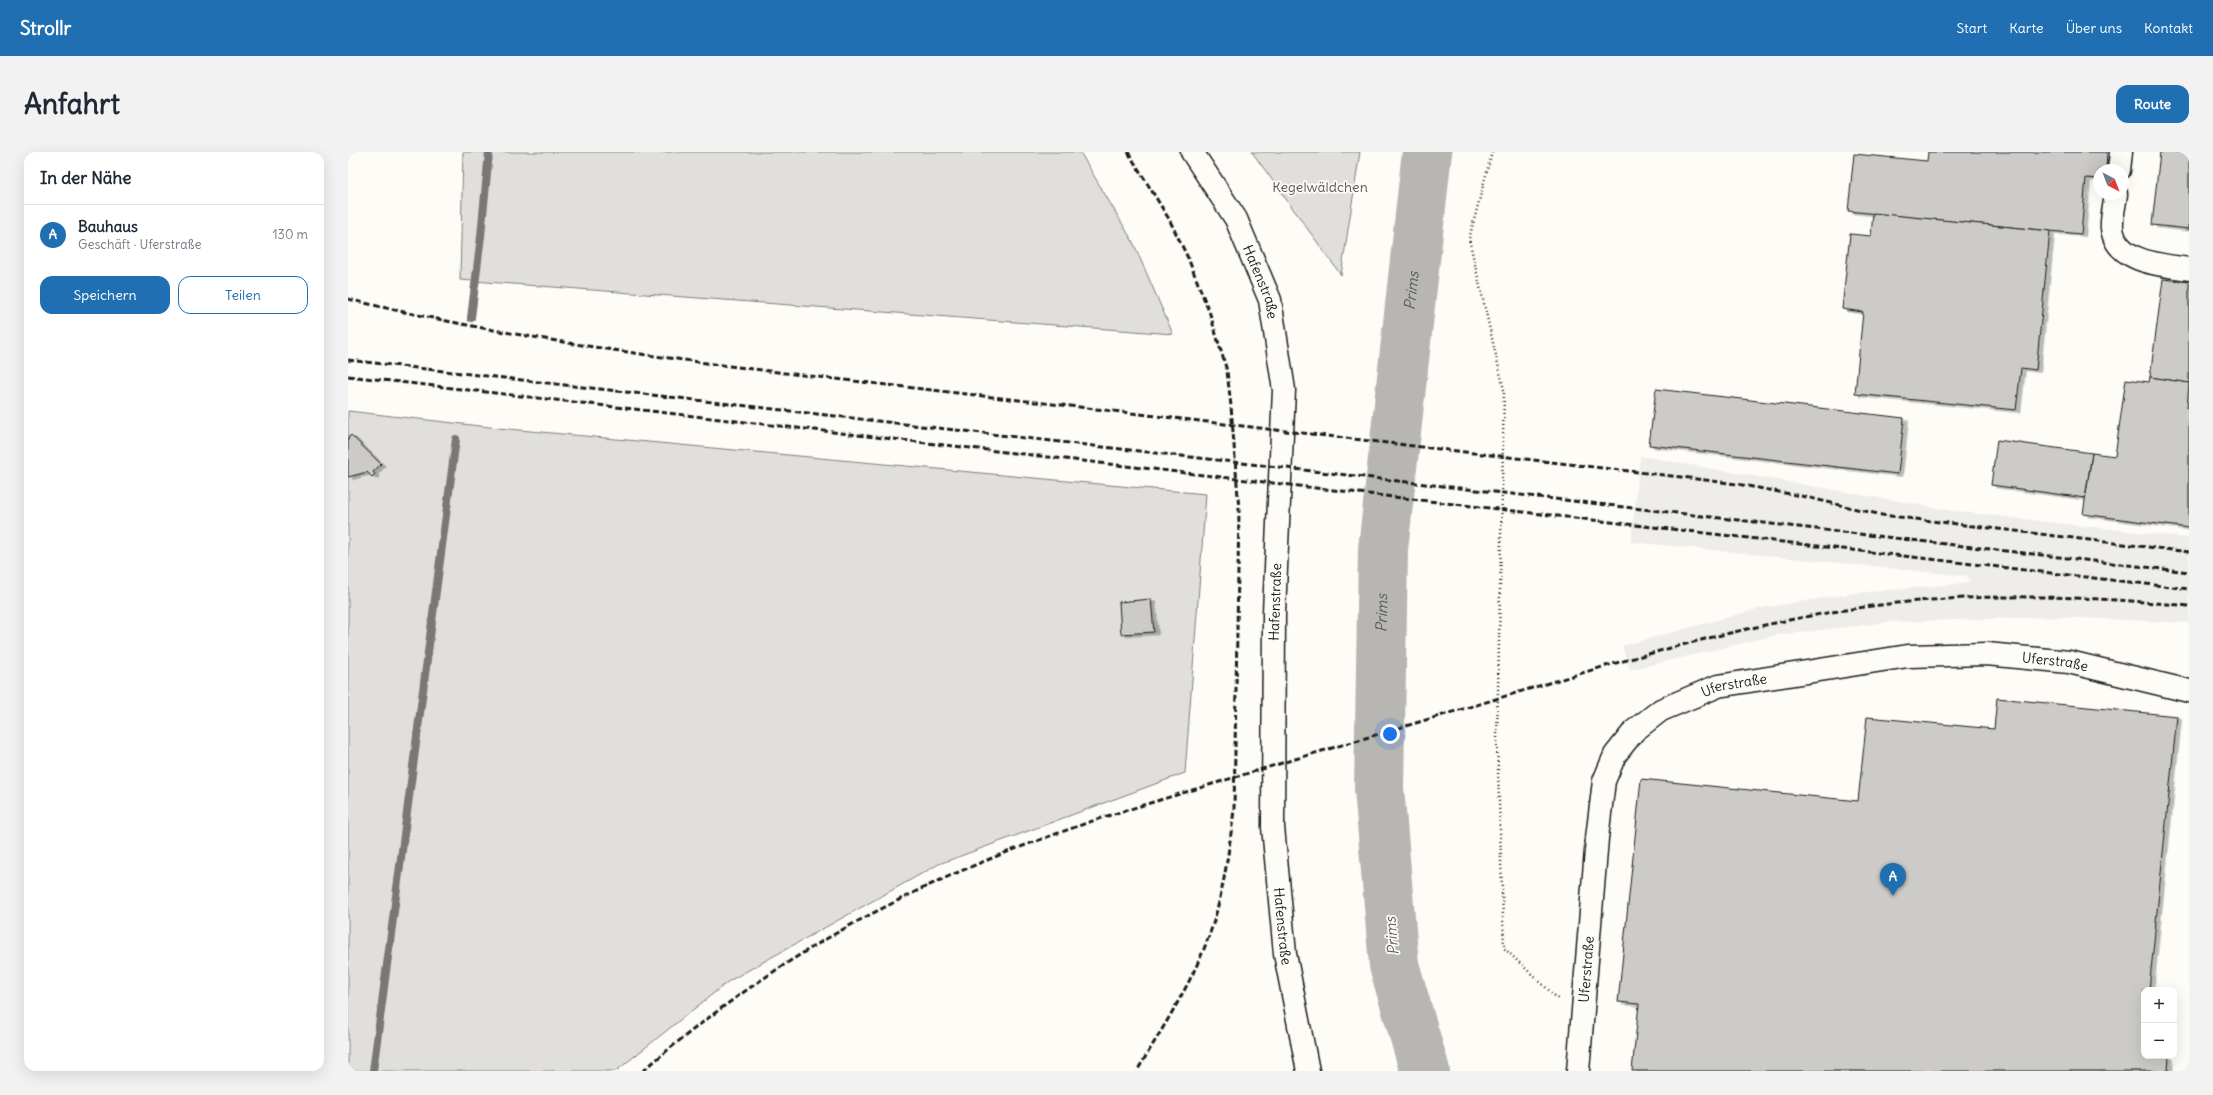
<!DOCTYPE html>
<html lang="de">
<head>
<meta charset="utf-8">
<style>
	:root { --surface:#fff; --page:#f2f2f3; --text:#1f2937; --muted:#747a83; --line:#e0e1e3; --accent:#1f6fb2 }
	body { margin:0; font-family:Delius,sans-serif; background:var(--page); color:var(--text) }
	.controls { position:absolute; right:12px; bottom:12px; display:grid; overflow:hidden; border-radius:8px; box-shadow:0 4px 16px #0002 }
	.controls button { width:36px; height:36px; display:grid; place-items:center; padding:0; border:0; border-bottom:1px solid var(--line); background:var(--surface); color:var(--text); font:20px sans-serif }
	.compass { position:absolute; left:1745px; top:12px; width:36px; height:36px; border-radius:50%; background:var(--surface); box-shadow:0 4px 16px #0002; rotate:138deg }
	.you { position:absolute; left:1042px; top:582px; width:14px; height:14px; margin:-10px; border:3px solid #fff; border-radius:50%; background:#1a73e8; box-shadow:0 0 0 6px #1a73e833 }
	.badge { display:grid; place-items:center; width:26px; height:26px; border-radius:50%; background:var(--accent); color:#fff; font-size:13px; font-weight:700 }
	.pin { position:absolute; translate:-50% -33px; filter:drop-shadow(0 1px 2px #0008) }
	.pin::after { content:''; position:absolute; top:21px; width:14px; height:12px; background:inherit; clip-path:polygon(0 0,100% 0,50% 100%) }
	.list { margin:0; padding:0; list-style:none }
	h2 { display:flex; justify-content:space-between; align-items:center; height:52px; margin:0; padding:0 16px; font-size:17px }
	h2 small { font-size:13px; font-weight:400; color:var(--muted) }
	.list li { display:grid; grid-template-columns:26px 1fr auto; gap:12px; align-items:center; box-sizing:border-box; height:60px; padding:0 16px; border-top:1px solid var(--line) }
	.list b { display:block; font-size:15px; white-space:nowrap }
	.list p { margin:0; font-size:13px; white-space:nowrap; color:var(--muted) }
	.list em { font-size:13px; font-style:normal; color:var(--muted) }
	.actions { display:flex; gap:8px; padding:12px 16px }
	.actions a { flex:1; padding:9px 0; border:1px solid var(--accent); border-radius:12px; text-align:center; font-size:14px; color:var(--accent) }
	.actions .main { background:var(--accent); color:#fff }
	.map { position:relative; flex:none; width:1841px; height:919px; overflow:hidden; border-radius:12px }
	header { display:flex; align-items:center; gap:24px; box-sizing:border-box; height:56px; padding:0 20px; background:var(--accent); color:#fff }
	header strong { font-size:19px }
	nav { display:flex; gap:22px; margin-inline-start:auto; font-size:14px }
	.intro { display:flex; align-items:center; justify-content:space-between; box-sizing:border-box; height:96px; padding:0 24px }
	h1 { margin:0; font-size:28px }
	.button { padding:10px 18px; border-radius:12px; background:var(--accent); color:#fff; font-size:14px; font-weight:700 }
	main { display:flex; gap:24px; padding:0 24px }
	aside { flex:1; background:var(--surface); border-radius:12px; box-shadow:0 4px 16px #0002 }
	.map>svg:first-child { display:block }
	.built { fill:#eeede9 }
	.green { fill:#e0dfdb; stroke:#7e7e7c }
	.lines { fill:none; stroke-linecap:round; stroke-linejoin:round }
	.stream { stroke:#797876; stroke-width:8 }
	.river { stroke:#b7b6b2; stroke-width:50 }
	.building { fill:#cccbc8; stroke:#1c1c1c; filter:url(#shadow) }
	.minor-casing { stroke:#1c1c1c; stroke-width:25 }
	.path { stroke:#1c1c1c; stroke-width:2.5; stroke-dasharray:1 3; stroke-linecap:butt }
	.minor { stroke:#fdfcf7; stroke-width:22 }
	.rail { stroke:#1c1c1c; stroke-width:3; stroke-dasharray:6 3; stroke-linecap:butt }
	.labels { text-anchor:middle; stroke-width:3.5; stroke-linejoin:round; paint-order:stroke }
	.park-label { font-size:14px; fill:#575655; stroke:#fdfcf7 }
	.street-label { font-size:14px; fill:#1c1c1c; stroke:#fdfcf7 }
	.water-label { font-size:15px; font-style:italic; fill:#5a5a58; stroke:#fdfcf7 }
</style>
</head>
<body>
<header>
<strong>Strollr</strong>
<nav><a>Start</a><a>Karte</a><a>Über uns</a><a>Kontakt</a></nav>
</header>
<div class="intro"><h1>Anfahrt</h1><a class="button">Route</a></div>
<main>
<aside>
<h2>In der Nähe<small></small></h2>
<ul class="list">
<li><span class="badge">A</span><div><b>Bauhaus</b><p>Geschäft · Uferstraße</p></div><em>130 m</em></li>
</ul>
<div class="actions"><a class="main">Speichern</a><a>Teilen</a></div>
</aside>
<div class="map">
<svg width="1841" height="919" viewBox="0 0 1841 919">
	<defs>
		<filter id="shadow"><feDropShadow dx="4.5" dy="2.5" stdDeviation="0" flood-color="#0004"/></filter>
	</defs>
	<rect width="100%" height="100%" fill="#fdfcf7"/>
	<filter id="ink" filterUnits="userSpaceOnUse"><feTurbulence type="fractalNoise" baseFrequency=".025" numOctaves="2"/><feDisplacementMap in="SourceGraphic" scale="8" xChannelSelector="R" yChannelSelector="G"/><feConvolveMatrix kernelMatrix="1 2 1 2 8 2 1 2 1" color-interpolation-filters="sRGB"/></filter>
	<g filter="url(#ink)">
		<!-- built -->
		<path class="built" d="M1292 304 1606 359 1841 386V471L1711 465 1542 470 1429 483 1282 518 1274 494 1413 456 1508 441 1621 431 1620 424 1283 390Z"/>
		<!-- green -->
		<g class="green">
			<path d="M115 0H732L785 90 825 182 112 128Z"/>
			<path d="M904 0H1012L993 123Z"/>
			<path d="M0 259 150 276 858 342 837 621 591 712 381 829 268 919H0Z"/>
		</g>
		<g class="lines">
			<!-- stream -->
			<g class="stream">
				<path d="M123 166 133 84 141 0"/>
				<path d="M25 919 108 287"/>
			</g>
			<!-- river -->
			<path class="river" id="s1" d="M1077 919 1046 813 1031 636 1035 397 1079 0"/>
		</g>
		<!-- building -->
		<g class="building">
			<path d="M1580 0H1759L1758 18H1751V27L1738 26 1733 82 1500 59 1506 2 1579 9Z"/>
			<path d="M1812 0H1841V77L1804 73Z"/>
			<path d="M1525 61 1702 79 1688 218 1673 216 1668 258 1507 242 1515 160 1494 157 1502 82 1523 84Z"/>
			<path d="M1815 127 1841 130V231L1802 225Z"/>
			<path d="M1802 225 1841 231 1839 256H1841V376L1735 362 1744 301 1767 304 1778 227 1801 230Z"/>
			<path d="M1308 237 1556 266 1550 322 1301 293Z"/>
			<path d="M3 283 33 312 25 320 27 322 24 325 19 320 0 325V287Z"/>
			<path d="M1649 288 1744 301 1737 346 1643 333Z"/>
			<path d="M803 447 806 480 773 482 771 450Z"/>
			<path d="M1649 546 1829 564 1801 838H1796V904H1821L1820 919H1284L1291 852 1270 850 1293 627 1510 649 1519 565 1646 577Z"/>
		</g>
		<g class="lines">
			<!-- minor casing -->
			<g class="minor-casing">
				<g id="minor">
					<path id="s2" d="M844 0 888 67 922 148 936 238 926 460 925 675 937 802 960 919"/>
					<path d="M1771 18 1773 0"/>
					<path d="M1768 42C1767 52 1763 66 1764 76 1768 111 1815 113 1841 117"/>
					<path id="s3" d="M1230 919 1249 686 1256 629 1267 603 1286 579 1313 558 1370 534 1560 504 1639 502 1721 510 1841 539"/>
				</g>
			</g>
			<!-- path -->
			<path class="path" d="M1144 0 1121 87 1156 238 1149 589 1156 796 1210 847"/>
			<!-- minor -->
			<use href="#minor" class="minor"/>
			<!-- rail -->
			<g class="rail">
				<path d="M780 0 821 67 840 106 862 162 879 219 883 254 891 358 886 658C881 697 876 738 864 775 847 827 816 873 789 919"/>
				<path d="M0 147C197 195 400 217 601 240 845 268 1089 297 1333 325L1389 332 1458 345 1534 363 1841 400"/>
				<path d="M0 208 1841 420"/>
				<path d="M0 224 1841 437"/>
				<path d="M295 919C370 854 454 796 543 752 610 717 681 691 753 666 880 627 1007 589 1135 551 1259 513 1382 475 1510 456 1619 440 1731 443 1841 454"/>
			</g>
		</g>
	</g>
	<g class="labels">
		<!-- park labels -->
		<g class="park-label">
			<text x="972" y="40">Kegelwäldchen</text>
		</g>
		<!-- street labels -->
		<g class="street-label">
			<text dy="5" stroke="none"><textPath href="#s2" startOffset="148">Hafenstraße</textPath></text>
			<text transform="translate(927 450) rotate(-88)" y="5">Hafenstraße</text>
			<text dy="5" stroke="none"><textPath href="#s3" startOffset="786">Uferstraße</textPath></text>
			<text dy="5" stroke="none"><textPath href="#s3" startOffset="462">Uferstraße</textPath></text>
			<text dy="5" stroke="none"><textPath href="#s2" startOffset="796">Hafenstraße</textPath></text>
			<text dy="5" stroke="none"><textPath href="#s3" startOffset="102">Uferstraße</textPath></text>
		</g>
		<!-- water labels -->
		<g class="water-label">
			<text dy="5" stroke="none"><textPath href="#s1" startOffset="787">Prims</textPath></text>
			<text dy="5" stroke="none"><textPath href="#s1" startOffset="463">Prims</textPath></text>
			<text transform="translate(1044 784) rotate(-95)" y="5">Prims</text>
		</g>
	</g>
</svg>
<div class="controls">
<button>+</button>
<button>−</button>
</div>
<svg class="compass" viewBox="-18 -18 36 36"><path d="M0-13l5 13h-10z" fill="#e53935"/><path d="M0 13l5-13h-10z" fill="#747a83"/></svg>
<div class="you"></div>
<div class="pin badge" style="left:1545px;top:744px">A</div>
</div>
</main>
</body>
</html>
